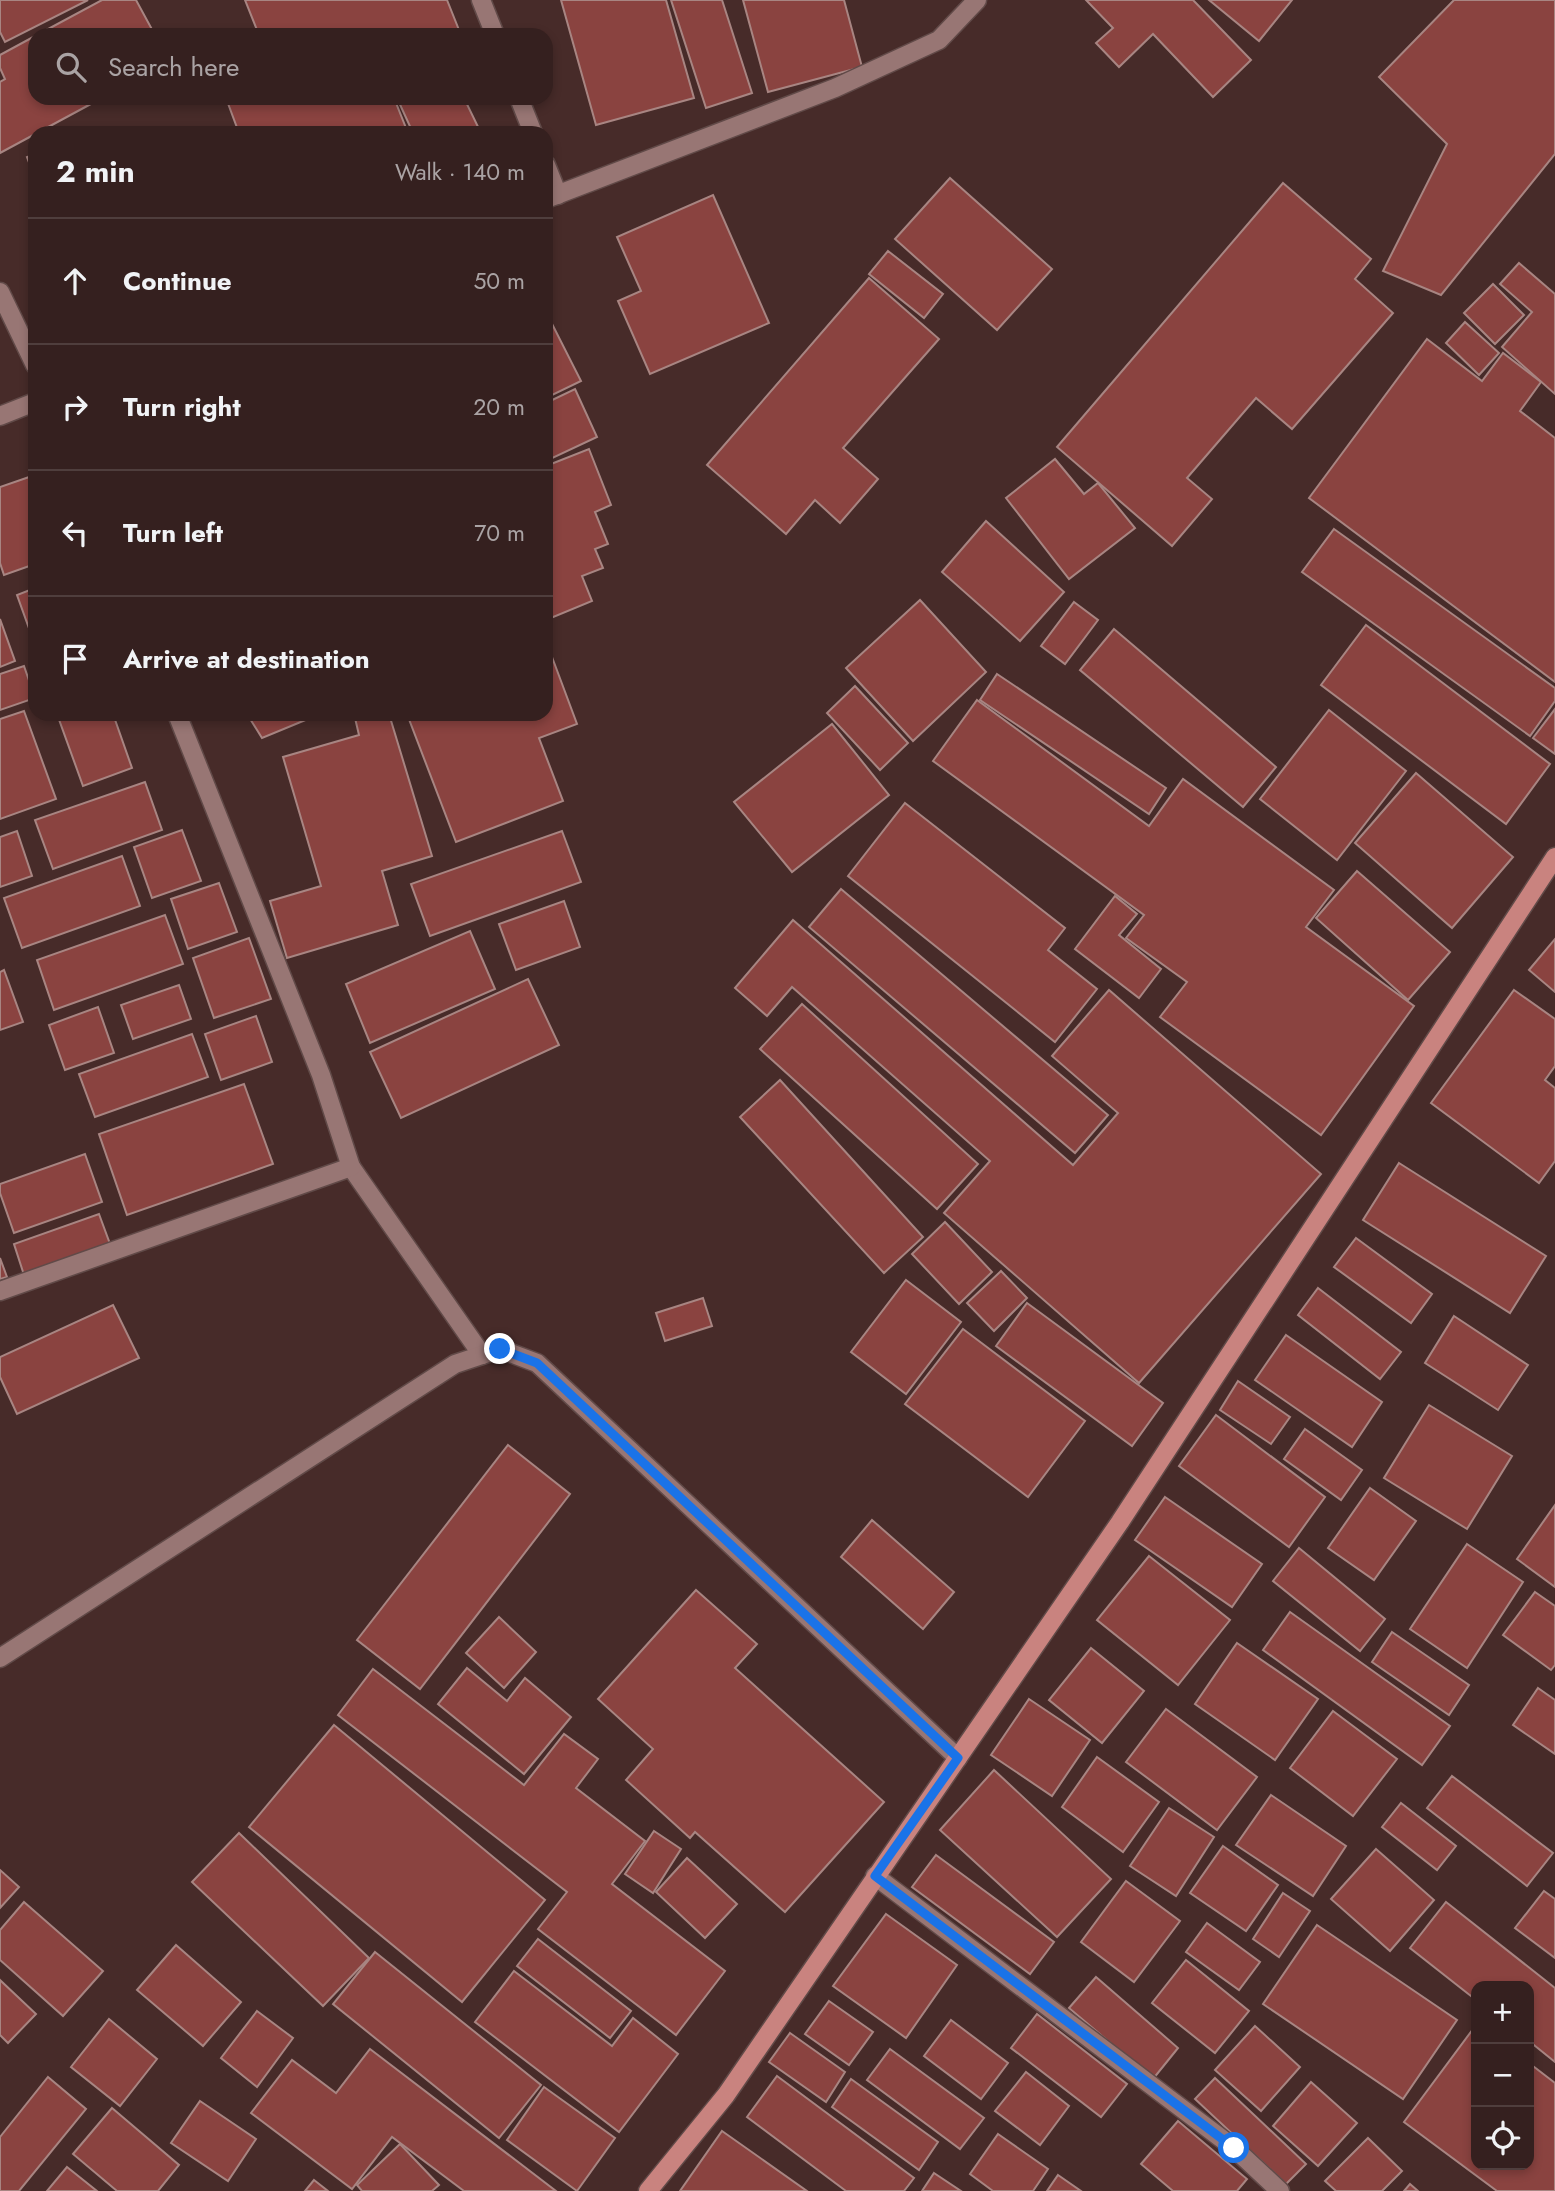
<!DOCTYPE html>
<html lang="en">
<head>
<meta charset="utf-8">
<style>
	:root { --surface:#35201f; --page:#3d2828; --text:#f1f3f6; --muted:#aaa3a4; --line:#4f3e3d }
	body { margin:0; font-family:Jost,sans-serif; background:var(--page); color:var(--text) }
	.controls { position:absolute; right:21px; bottom:21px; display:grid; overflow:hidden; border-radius:14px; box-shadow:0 4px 10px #0003 }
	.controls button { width:63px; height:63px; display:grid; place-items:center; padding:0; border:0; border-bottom:2px solid var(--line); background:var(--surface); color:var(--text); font:35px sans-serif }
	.stop { position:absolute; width:21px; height:21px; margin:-16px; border:5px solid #1a73e8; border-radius:50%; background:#fff }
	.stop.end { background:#1a73e8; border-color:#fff; box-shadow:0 2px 7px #0008 }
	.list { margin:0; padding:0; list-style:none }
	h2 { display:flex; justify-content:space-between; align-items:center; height:91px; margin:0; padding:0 28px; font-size:30px }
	h2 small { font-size:23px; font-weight:400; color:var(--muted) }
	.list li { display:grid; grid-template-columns:46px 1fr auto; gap:21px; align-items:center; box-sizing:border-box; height:126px; padding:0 28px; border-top:2px solid var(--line) }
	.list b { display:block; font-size:26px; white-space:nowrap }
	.list em { font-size:23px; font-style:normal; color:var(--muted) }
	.icon { flex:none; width:38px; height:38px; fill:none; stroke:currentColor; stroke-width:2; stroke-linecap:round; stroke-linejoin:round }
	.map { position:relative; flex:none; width:1555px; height:2191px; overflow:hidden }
	.search { position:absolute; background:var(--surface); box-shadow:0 4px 10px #0003; left:28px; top:28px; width:525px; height:77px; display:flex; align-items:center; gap:18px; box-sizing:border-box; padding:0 24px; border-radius:21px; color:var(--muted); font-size:26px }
	.panel { position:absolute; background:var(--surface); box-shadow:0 4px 10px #0003; left:28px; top:126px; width:525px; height:595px; border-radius:21px }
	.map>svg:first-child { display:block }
	.building { fill:#8a4340; stroke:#a88582; stroke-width:2 }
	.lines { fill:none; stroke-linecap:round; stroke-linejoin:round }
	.minor-casing { stroke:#614a48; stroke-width:21 }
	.major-casing { stroke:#614a48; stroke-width:21 }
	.minor { stroke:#987674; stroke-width:18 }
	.major { stroke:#c9837f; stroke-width:18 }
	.route { stroke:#1a73e8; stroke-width:9 }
</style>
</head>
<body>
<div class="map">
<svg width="1555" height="2191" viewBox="0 0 1555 2191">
	<rect width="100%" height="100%" fill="#472b29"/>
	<!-- building -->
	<g class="building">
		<path d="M0 0H88L5 42 0 32Z"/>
		<path d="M102 0H136L155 35H37Z"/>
		<path d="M245 0H447L461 35H259Z"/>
		<path d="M561 0H666L694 98 596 125Z"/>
		<path d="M671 0H722L752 93 706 108Z"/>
		<path d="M743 0H844L862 67 768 92Z"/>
		<path d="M1086 0H1193L1251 60 1213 97 1153 34 1119 67 1096 43 1113 28Z"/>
		<path d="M1209 0H1292L1259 41Z"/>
		<path d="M1454 0H1555V154L1441 295 1383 271 1447 144 1379 77Z"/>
		<path d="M35 36V98H102L0 153V82L5 79 0 68V55Z"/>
		<path d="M226 98H394L408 133H239Z"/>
		<path d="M397 98H464L481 133H413Z"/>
		<path d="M35 154V179L27 157Z"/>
		<path d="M950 178 1052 269 997 330 895 239Z"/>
		<path d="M1283 183 1371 259 1355 279 1393 313 1292 429 1256 398 1187 478 1212 499 1172 546 1057 447Z"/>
		<path d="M713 195 769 323 650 374 618 301 641 291 617 237Z"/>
		<path d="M888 251 943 294 924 318 869 274Z"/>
		<path d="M1519 263 1555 294V394L1502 347 1532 312 1500 284Z"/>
		<path d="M869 278 939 339 843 448 878 479 840 523 815 500 786 534 707 465Z"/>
		<path d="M1493 284 1524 315 1495 344 1464 313Z"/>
		<path d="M546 312 581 381 546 398Z"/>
		<path d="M1465 322 1499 353 1479 375 1446 343Z"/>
		<path d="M1427 339 1482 381 1503 353 1541 382 1520 411 1555 438V682L1309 498Z"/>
		<path d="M575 389 597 437 546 461V403Z"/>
		<path d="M589 449 611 505 595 512 608 544 595 549 603 568 582 576 592 601 546 620V466Z"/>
		<path d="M1055 459 1084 494 1098 483 1135 528 1069 579 1006 498Z"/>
		<path d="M35 475V564L4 575 0 563V487Z"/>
		<path d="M986 521 1064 592 1020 641 942 572Z"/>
		<path d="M1334 529 1555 688V701L1530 736 1302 572Z"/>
		<path d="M35 588V645L17 595Z"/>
		<path d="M920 600 986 672 913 741 846 668Z"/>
		<path d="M1074 602 1098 620 1065 664 1041 646Z"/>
		<path d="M0 619 15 661 0 667Z"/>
		<path d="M1366 625 1550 764 1506 824 1321 685Z"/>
		<path d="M1114 629 1276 767 1243 807 1080 670Z"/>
		<path d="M552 657 577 724 539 738 563 801 456 842 407 714H546V659Z"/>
		<path d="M24 666 35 698 0 710V674Z"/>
		<path d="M997 674 1166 788 1149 814 980 700Z"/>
		<path d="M855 686 908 743 880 770 827 713Z"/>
		<path d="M977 700 1149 826 1183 779 1334 890 1306 927 1414 1006 1321 1135 1160 1017 1187 982 1126 938 1144 915 933 761Z"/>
		<path d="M1555 709V754L1533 738Z"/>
		<path d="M1329 710 1406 771 1337 860 1260 799Z"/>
		<path d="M24 711 56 799 0 819V719Z"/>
		<path d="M57 714H113L132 768 83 786Z"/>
		<path d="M247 714H320L262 738Z"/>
		<path d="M369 714H389L432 856 382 871 398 925 287 958 270 901 321 886 283 757 359 735 355 718Z"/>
		<path d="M832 724 889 795 792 872 734 802Z"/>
		<path d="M1416 773 1513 857 1452 928 1355 843Z"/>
		<path d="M145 782 162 830 53 869 35 820Z"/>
		<path d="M905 803 1065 928 1048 950 1097 989 1055 1042 848 876Z"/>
		<path d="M182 830 201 881 152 898 134 847Z"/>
		<path d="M17 831 32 876 0 887V837Z"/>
		<path d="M562 831 581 882 430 936 411 884Z"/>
		<path d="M122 856 140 906 22 948 4 898Z"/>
		<path d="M1357 871 1450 952 1408 1000 1316 918Z"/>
		<path d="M219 883 237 932 188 949 171 899Z"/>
		<path d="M841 889 1108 1115 1075 1153 809 927Z"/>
		<path d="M1115 896 1137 914 1119 935 1161 969 1139 998 1075 949Z"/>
		<path d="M564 901 580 947 516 970 499 924Z"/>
		<path d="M165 915 183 964 54 1010 37 960Z"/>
		<path d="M793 920 1073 1165 1118 1113 1052 1056 1109 990 1321 1174 1139 1383 944 1213 990 1161 792 987 767 1016 735 988Z"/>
		<path d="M470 931 495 989 370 1043 346 984Z"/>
		<path d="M249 938 271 999 214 1018 193 958Z"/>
		<path d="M1555 939V992L1529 970Z"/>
		<path d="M4 970 23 1022 0 1030V972Z"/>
		<path d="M528 979 559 1045 401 1118 370 1052Z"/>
		<path d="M179 985 191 1019 133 1039 121 1005Z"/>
		<path d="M1514 990 1555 1019V1066L1545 1080 1555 1088V1161L1539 1183 1431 1103Z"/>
		<path d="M802 1004 978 1164 937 1209 760 1049Z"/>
		<path d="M98 1007 114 1053 65 1070 49 1025Z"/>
		<path d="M256 1016 272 1062 221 1080 205 1034Z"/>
		<path d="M192 1034 208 1077 95 1117 79 1074Z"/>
		<path d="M780 1080 923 1237 884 1273 740 1117Z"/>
		<path d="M244 1084 273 1164 127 1215 99 1134Z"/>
		<path d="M85 1154 102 1202 14 1233 0 1193V1184Z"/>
		<path d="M1399 1163 1546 1256 1510 1313 1363 1220Z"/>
		<path d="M99 1214 110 1244 24 1275 14 1244Z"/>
		<path d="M945 1222 992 1272 959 1304 912 1254Z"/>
		<path d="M1356 1238 1432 1294 1411 1323 1334 1267Z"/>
		<path d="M0 1258 7 1277 0 1279Z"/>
		<path d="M1001 1271 1027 1298 994 1331 967 1303Z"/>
		<path d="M906 1280 961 1322 906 1394 851 1352Z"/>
		<path d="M1318 1288 1401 1352 1380 1379 1298 1315Z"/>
		<path d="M703 1298 712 1326 665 1341 656 1313Z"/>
		<path d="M1027 1303 1163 1403 1132 1446 996 1346Z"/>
		<path d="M113 1305 139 1358 17 1414 0 1377V1357Z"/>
		<path d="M1454 1316 1528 1365 1498 1410 1425 1363Z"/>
		<path d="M963 1329 1085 1421 1028 1497 905 1404Z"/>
		<path d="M1286 1335 1382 1402 1352 1447 1255 1380Z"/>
		<path d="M1238 1381 1290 1417 1271 1444 1220 1410Z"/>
		<path d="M1429 1405 1512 1456 1467 1529 1384 1478Z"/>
		<path d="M1216 1415 1325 1497 1289 1547 1179 1466Z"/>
		<path d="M1305 1429 1362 1470 1341 1500 1284 1459Z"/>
		<path d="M508 1445 570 1494 420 1689 357 1640Z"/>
		<path d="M1370 1488 1416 1521 1374 1580 1328 1548Z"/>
		<path d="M1165 1497 1262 1564 1232 1607 1135 1540Z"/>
		<path d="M1555 1505V1587L1517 1559Z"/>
		<path d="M872 1520 954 1592 923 1629 841 1557Z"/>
		<path d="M1467 1544 1523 1582 1467 1668 1410 1629Z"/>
		<path d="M1299 1548 1385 1619 1360 1651 1273 1581Z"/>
		<path d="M1149 1556 1230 1620 1178 1685 1097 1620Z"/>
		<path d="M696 1590 757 1644 735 1668 884 1802 785 1912 695 1832 690 1838 626 1780 653 1749 598 1699Z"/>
		<path d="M1535 1592 1555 1606V1665L1551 1670 1503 1635Z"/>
		<path d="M1290 1612 1450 1726 1422 1765 1263 1650Z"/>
		<path d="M499 1617 536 1652 504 1688 466 1653Z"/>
		<path d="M1392 1632 1469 1685 1449 1715 1372 1662Z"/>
		<path d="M1237 1643 1318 1699 1275 1760 1195 1704Z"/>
		<path d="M1091 1648 1144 1691 1102 1743 1049 1700Z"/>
		<path d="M467 1668 507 1701 525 1678 571 1717 524 1774 438 1704Z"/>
		<path d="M373 1669 524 1785 564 1734 598 1759 576 1788 645 1841 612 1884 725 1971 676 2035 538 1929 567 1892 338 1715Z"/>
		<path d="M1538 1688 1555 1700V1754L1513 1725Z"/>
		<path d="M1029 1699 1090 1740 1052 1796 991 1755Z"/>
		<path d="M1166 1709 1257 1777 1217 1830 1126 1762Z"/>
		<path d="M1333 1711 1397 1759 1353 1816 1290 1768Z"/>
		<path d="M334 1725 545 1900 462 2002 249 1827Z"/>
		<path d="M1097 1757 1159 1802 1123 1852 1062 1807Z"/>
		<path d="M994 1770 1111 1879 1057 1937 940 1830Z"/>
		<path d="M1452 1776 1553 1853 1527 1886 1427 1808Z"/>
		<path d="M1271 1795 1346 1846 1313 1896 1236 1845Z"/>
		<path d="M1401 1803 1456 1846 1437 1870 1382 1827Z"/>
		<path d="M1169 1808 1214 1837 1176 1896 1130 1866Z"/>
		<path d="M654 1831 681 1849 653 1893 625 1874Z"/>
		<path d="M239 1833 369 1958 323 2006 192 1882Z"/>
		<path d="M1223 1846 1278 1885 1246 1931 1190 1893Z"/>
		<path d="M1376 1849 1434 1900 1390 1951 1331 1899Z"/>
		<path d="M936 1855 1054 1942 1030 1974 912 1887Z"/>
		<path d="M687 1858 737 1904 705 1938 656 1892Z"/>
		<path d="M0 1870 19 1887 0 1908Z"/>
		<path d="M1126 1881 1180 1921 1134 1982 1081 1942Z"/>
		<path d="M1544 1891 1555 1899V1958L1515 1928Z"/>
		<path d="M1283 1893 1310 1911 1279 1957 1253 1939Z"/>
		<path d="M24 1902 103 1971 63 2016 0 1960V1930Z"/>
		<path d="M1446 1902 1555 1988V2062L1529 2041V1986H1476V2000L1410 1948Z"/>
		<path d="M886 1914 957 1965 906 2038 833 1986Z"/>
		<path d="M1207 1923 1260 1962 1239 1990 1186 1952Z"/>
		<path d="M1317 1925 1457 2020 1403 2099 1263 2004Z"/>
		<path d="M538 1939 631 2011 610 2038 517 1966Z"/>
		<path d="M176 1945 241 2002 203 2046 137 1990Z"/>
		<path d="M375 1952 541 2085 499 2138 333 2004Z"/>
		<path d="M1186 1960 1249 2011 1215 2053 1152 2003Z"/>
		<path d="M514 1971 612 2046 633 2018 678 2054 619 2132 475 2022Z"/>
		<path d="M1096 1977 1178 2048 1153 2079 1069 2008Z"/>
		<path d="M0 1980 36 2014 8 2043 0 2035Z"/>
		<path d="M829 2001 873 2032 849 2065 805 2034Z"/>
		<path d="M257 2011 293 2038 257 2087 221 2058Z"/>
		<path d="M1037 2014 1127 2084 1101 2117 1011 2048Z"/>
		<path d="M109 2019 157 2059 120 2106 71 2067Z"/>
		<path d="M951 2020 1008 2063 981 2099 924 2056Z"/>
		<path d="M1476 2025V2165H1529V2063L1555 2083V2191H1497L1404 2122Z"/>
		<path d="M1255 2026 1300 2067 1261 2111 1215 2070Z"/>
		<path d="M790 2033 845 2072 826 2102 769 2062Z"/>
		<path d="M370 2049 556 2191H464L392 2137 352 2189 251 2113 292 2060 336 2093Z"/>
		<path d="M890 2049 984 2118 960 2149 867 2080Z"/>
		<path d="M1026 2072 1069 2106 1040 2145 995 2111Z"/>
		<path d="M777 2076 914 2178 904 2191H846L747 2117Z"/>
		<path d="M48 2077 86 2109 19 2191H0V2137Z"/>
		<path d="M1215 2078 1306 2164 1286 2184 1195 2099Z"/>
		<path d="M851 2079 938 2142 919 2170 832 2107Z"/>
		<path d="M1311 2082 1357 2123 1318 2166 1273 2126Z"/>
		<path d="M544 2087 615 2138 577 2191 507 2140Z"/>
		<path d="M200 2101 256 2139 228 2181 171 2143Z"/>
		<path d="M112 2108 179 2165 158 2191H117L73 2154Z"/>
		<path d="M1178 2121 1247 2179 1237 2191H1173L1141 2164Z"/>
		<path d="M722 2131 807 2191H680Z"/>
		<path d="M998 2134 1048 2169 1033 2191H993L970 2174Z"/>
		<path d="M1368 2138 1402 2171 1382 2191H1336L1325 2181Z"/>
		<path d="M400 2144 439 2185 432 2191H362L357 2185Z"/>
		<path d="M67 2167 97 2191H47Z"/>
		<path d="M934 2173 961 2191H922Z"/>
		<path d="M1058 2175 1081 2191H1047Z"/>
		<path d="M314 2180 328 2191H305Z"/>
		<path d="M1410 2184 1418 2191H1404Z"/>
	</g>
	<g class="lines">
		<!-- minor casing -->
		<g class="minor-casing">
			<g id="minor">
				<path d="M481 0 495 35"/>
				<path d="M519 98 533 133"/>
				<path d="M546 165 558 195"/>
				<path d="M546 199 835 88 939 40 977 0"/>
				<path d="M0 292 35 365"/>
				<path d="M0 416 35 402"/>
				<path d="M351 1167 482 1355"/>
				<path d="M0 1291 351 1167 321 1075 177 714"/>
				<path d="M0 1658 455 1364 500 1349 537 1363 958 1758"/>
				<path d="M875 1876 1234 2148 1280 2191"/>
			</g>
		</g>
		<!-- major casing -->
		<g class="major-casing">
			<path id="major" d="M648 2191 726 2095 1120 1522 1555 857"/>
		</g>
		<!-- minor -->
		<use href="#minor" class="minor"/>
		<!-- major -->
		<use href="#major" class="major"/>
	</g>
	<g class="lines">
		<!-- route -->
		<path class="route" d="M500 1349 537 1363 958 1758 875 1876 1234 2148"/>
	</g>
</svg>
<div class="controls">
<button>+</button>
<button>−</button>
<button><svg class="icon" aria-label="locate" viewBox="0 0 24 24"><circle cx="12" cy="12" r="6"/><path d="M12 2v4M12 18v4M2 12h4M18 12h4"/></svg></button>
</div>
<div class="stop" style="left:1234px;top:2148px"></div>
<div class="stop end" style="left:500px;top:1349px"></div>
<div class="search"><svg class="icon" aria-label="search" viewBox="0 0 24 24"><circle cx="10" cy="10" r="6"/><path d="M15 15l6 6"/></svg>Search here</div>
<section class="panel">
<h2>2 min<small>Walk · 140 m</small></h2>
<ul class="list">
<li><svg class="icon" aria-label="ahead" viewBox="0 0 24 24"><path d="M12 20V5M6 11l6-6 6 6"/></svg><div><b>Continue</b></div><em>50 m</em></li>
<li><svg class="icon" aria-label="right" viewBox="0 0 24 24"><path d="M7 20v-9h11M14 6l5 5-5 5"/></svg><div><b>Turn right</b></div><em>20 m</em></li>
<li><svg class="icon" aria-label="left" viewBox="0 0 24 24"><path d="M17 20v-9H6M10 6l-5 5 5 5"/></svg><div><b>Turn left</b></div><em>70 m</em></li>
<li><svg class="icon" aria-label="arrive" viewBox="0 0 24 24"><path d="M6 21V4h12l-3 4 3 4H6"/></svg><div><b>Arrive at destination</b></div></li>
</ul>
</section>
</div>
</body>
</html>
